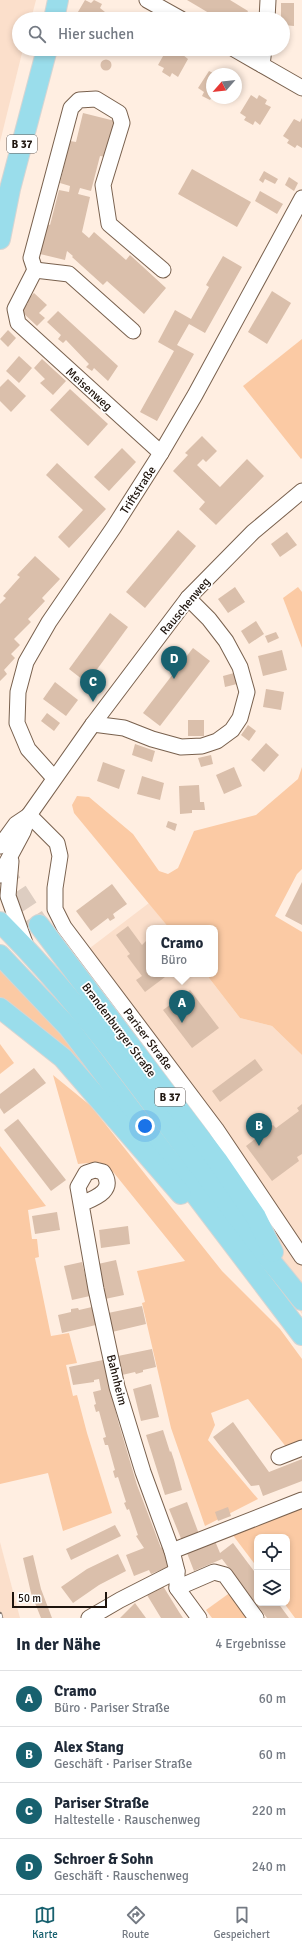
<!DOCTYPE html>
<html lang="de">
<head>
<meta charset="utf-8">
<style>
	:root { --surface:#fff; --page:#f6f6f7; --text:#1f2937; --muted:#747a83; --line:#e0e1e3; --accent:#18616f }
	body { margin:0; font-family:Signika,sans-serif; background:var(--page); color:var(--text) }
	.controls { position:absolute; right:12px; bottom:12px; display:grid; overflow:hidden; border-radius:8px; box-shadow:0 2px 6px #0003 }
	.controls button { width:36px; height:36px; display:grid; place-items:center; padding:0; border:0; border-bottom:1px solid var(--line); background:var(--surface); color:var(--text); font:20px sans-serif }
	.compass { position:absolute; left:206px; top:68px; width:36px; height:36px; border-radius:50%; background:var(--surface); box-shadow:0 2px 6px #0003; rotate:242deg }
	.scale { position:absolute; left:12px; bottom:10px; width:95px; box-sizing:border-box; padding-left:4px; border:2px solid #1e140d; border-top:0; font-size:11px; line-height:14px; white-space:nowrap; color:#1e140d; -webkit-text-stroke:3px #fff; paint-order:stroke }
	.you { position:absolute; left:145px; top:1126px; width:14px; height:14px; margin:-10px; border:3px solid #fff; border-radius:50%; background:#1a73e8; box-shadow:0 0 0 6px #1a73e833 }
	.badge { display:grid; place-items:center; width:26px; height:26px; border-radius:50%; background:var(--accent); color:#fff; font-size:13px; font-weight:700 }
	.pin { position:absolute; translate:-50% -33px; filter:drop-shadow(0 1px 2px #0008) }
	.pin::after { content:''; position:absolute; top:21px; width:14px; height:12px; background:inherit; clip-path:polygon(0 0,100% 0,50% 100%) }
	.popup { position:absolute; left:146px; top:925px; width:72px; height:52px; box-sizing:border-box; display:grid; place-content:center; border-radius:8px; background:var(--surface); filter:drop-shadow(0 1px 3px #0005); font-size:13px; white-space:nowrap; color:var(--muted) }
	.popup b { font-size:15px; color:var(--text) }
	.popup::after { content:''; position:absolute; left:50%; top:100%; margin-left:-8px; border:8px solid transparent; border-top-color:var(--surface) }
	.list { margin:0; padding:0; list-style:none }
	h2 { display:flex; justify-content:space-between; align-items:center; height:52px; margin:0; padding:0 16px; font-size:17px }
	h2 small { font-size:13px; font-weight:400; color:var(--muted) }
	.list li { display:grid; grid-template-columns:26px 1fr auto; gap:12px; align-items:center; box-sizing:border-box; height:56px; padding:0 16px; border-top:1px solid var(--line) }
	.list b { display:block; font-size:15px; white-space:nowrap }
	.list p { margin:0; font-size:13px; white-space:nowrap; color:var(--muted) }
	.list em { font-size:13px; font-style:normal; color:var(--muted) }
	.icon { flex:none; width:22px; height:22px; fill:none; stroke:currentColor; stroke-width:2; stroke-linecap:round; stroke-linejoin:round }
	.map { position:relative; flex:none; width:302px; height:1618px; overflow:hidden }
	.search { position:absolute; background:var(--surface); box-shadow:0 2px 6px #0003; left:12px; right:12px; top:12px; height:44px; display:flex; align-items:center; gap:10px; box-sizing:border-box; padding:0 14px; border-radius:22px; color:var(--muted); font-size:15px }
	.sheet { height:276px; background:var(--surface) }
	nav { display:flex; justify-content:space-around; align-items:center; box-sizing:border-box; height:56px; border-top:1px solid var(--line); background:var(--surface); font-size:11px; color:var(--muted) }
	nav a { display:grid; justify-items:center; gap:2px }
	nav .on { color:var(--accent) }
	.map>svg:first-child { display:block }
	.built { fill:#fbdfcb }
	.green { fill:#fbcaa4 }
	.building { fill:#dabfab }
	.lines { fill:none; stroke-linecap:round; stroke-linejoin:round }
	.major-tunnel { stroke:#ddcdc1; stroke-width:20; stroke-dasharray:20 10; stroke-linecap:butt }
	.minor-casing { stroke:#79614e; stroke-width:17 }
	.major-casing { stroke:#d6d5d3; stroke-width:22 }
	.minor { stroke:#fff; stroke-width:15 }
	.major { stroke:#9addeb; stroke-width:20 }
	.rail-casing { stroke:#84776e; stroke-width:4.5 }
	.rail { stroke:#fff; stroke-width:3; stroke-dasharray:9; stroke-linecap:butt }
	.labels { text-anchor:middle; stroke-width:3.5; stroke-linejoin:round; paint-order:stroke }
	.shield { fill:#fff; stroke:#625a56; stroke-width:1 }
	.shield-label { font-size:11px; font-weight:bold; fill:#1e140d }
	.street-label { font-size:12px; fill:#1e140d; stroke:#fff }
</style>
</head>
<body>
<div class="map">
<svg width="302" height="1618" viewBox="0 0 302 1618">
	<rect width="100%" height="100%" fill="#ffeee1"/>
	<!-- built -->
	<g class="built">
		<path d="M0 0H36L31 19H19V49H23L0 142Z"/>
		<path d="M149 903 169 928H149V974H206L240 1018 272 1026 302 1055V1314L44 983Z"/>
		<path d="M0 1542 20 1618H0Z"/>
	</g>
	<!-- green -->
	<g class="green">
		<path d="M302 339V458L301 459 243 386Z"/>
		<path d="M298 587 302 592V648L283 598Z"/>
		<path d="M302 767V869L297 874 275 916 302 932V1055L272 1026 240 1018 206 974H215V928H169L74 813 72 805 77 796 89 797 133 834 159 871 168 874 178 868 194 831 256 815 298 779Z"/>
		<path d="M0 967 31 996 92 1073 0 997Z"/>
		<path d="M0 1044 14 1063 0 1074Z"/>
		<path d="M53 1075 91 1106 222 1271 280 1329 302 1359V1442L287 1448 248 1399 211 1413 215 1425 208 1440 258 1499 205 1526 171 1428 142 1303 145 1302 137 1271 185 1261 114 1173 99 1162 78 1164Z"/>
		<path d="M0 1146 46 1206 28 1210 32 1239H37L39 1257 35 1258 51 1336 69 1333 77 1363 66 1365 73 1396 77 1395 87 1433 112 1513 63 1531 48 1473 0 1484Z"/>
		<path d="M302 1506V1618H295L284 1603H287V1537H257V1567L232 1534Z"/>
		<path d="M231 1592 250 1618H212L206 1610Z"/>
	</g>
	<!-- building -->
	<g class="building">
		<path d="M85 0 91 3 94 0 102 4 100 8 105 12 101 19H77L75 17Z"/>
		<path d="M187 0H230L248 11 244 19H219Z"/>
		<path d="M281 3H294V26L283 25V19H281Z"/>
		<path d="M121 49H139L136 53 130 50 128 53Z"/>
		<path d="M167 49 174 50 181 49 185 52 183 55 188 59 178 77 172 73 170 77 162 72 164 68 158 65Z"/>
		<circle cx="106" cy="65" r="5.5"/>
		<path d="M209 71 215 74H212V97L210 100 202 96 204 92 198 88Z"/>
		<path d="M251 95 257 99 259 95 267 100 265 104 271 107 260 125 255 121 253 125 244 120 246 117 240 113Z"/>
		<path d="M83 113 115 121 107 157 100 156 91 191 80 188 78 194 90 197 82 232 89 238 94 232 126 260 130 255 166 288 144 314 107 281 103 285 72 257 73 256 67 251 65 260 40 254 47 224 50 225 59 190 69 192 70 186 60 183 70 141 76 142Z"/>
		<path d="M302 118V148L297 145 295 148 287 143 289 140 283 136 294 119 300 122Z"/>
		<path d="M192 169 251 202 237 227 178 194Z"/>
		<path d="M264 171 278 179 275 184 265 179 263 183 259 180Z"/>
		<path d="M289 177 298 183 294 191 285 185Z"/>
		<path d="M260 191 283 204 277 214 255 201Z"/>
		<path d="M223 256 242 267 205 333 189 324 177 345 194 354 157 421 140 412 174 351 158 342 175 310 191 319 209 287 206 285Z"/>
		<path d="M272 291 291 303 267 344 248 332Z"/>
		<path d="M34 293 47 305 39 313 45 318 37 326 21 311 28 303 26 301Z"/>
		<path d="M58 311 118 366 108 381 94 368 92 371 86 367 89 364 66 340 63 343 58 339 61 335 47 322Z"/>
		<path d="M8 330 16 338 8 347 0 339Z"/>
		<path d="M19 356 32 368 19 383 6 371Z"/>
		<path d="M42 359 66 381 53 395 40 383 45 379 34 368Z"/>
		<path d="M8 379 26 396 11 412 0 401V387Z"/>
		<path d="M70 389 108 424 88 446 50 410Z"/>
		<path d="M202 436 217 451 206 462 203 459 197 465 220 487 247 459 264 476 216 525 199 509 205 502 173 471 188 455 185 453Z"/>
		<path d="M122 448 136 462 109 491 94 477Z"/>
		<path d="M57 463 106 509 69 548 58 537 83 510 46 475Z"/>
		<path d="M178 530 196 546 145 608 126 592Z"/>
		<path d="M287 532 297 545 280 557 271 544Z"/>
		<path d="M35 556 60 579 42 598 45 601 28 619 31 622 14 639 20 645 11 654 15 658 4 670 7 674 0 681V604L6 598 3 596 20 577 17 575Z"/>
		<path d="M235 587 245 602 228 613 218 599Z"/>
		<path d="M110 613 128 627 87 683 69 669Z"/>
		<path d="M256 621 264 634 249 644 241 631Z"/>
		<path d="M276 632 279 638 268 643 265 636Z"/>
		<path d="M193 648 210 661 160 726 143 713Z"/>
		<path d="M282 650 287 670 263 676 258 656Z"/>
		<path d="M234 673 237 684 225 687 223 676Z"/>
		<path d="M55 682 78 700 66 716 43 699Z"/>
		<path d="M266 689 284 692 281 710 263 707Z"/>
		<path d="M47 713 60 723 54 731 41 721Z"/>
		<rect x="188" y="720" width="16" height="16"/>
		<path d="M248 725 256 731 249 741 241 735Z"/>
		<path d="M266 743 279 755 264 772 251 760Z"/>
		<path d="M135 744 155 751 152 762 132 755Z"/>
		<path d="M211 755 213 764 201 767 198 758Z"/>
		<path d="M103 762 125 770 119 789 97 781Z"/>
		<path d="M234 767 242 786 224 794 216 775Z"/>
		<path d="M142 776 164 783 160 800 137 794Z"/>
		<path d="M199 785 200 802H204L205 810H192V813L180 814 179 786Z"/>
		<path d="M168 821 177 824 175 831 166 827Z"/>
		<path d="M302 882V925L285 916Z"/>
		<path d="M112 884 127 904 113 914 115 918 110 921 108 918 91 931 76 911Z"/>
		<path d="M128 926 142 945 146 941 149 945V974H163L165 977 145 992 136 980 142 976 127 956 130 954 116 935Z"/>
		<path d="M190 990 219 1028 192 1048 163 1010Z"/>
		<path d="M255 1059 263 1070 220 1102 212 1091Z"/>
		<path d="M34 1068 46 1083 4 1114 0 1108V1094Z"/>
		<path d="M302 1104V1154L297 1157 299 1161 272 1181 246 1146 273 1125 276 1128 299 1111 297 1108Z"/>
		<path d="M18 1119 66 1180 51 1191 4 1130Z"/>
		<path d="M57 1212 60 1230 35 1234 32 1216Z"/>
		<path d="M128 1226 130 1244 101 1248 99 1230Z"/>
		<path d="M116 1260 124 1295 105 1299 98 1264Z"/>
		<path d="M82 1262 90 1296 72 1300 64 1266Z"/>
		<path d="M142 1306 146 1324 112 1332 108 1313Z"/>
		<path d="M92 1307 96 1325 62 1333 58 1315 71 1312V1309L78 1308 79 1310Z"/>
		<path d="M152 1349 156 1367 143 1370V1372L136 1374 135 1372 122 1375 118 1356Z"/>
		<path d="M103 1360 118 1421 137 1485 161 1548 162 1547 170 1566 151 1574 149 1570 134 1576 126 1555 144 1548 136 1536 138 1535 129 1509 127 1510 124 1503 126 1502 118 1477 115 1478 113 1471 115 1470 108 1445H105L103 1438 106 1437 99 1411 96 1412 94 1405 96 1404 93 1392 101 1390 99 1379 94 1380V1382L73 1385 69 1367Z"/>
		<path d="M151 1384 159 1417 141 1421 133 1389Z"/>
		<path d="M233 1422 269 1472 302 1459V1481L263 1496 259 1485 251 1486 213 1437Z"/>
		<path d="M163 1430 170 1452 171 1451 174 1460 182 1490 165 1495 146 1435Z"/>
		<path d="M187 1502 199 1534 182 1541 169 1509Z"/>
		<path d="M228 1507 231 1516 218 1521 215 1512Z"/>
		<path d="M115 1525 121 1536 71 1560 66 1549Z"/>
		<path d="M215 1541 220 1553 233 1543 257 1575V1603H278L289 1618H267L222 1559 194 1571 187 1553Z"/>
		<path d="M118 1554 126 1571 99 1585 73 1603 61 1587 87 1569Z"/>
		<path d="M33 1555 41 1589 52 1618H41L31 1593 23 1558Z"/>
		<path d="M163 1586 179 1612 183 1618H161L147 1595Z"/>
		<path d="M135 1603 146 1618H120Z"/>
	</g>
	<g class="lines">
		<!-- major-tunnel -->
		<path class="major-tunnel" d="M1 866 39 925"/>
		<!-- minor casing -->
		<g class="minor-casing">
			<g id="minor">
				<path d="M147 0 181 19"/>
				<path d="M267 19 268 0"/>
				<path d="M234 49 302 88"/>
				<path d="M262 65 264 49"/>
				<path d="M35 270 31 258 71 108 79 100 96 99 119 113 122 123 103 185 109 224 163 270"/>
				<path d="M133 331 69 274 35 270 15 309 18 323 161 453"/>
				<path d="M93 724 124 728 152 739 181 747 202 746 217 741 232 730 240 718 247 692 240 667 226 641 209 619 188 598"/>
				<path d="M54 778 28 749 17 723 18 692 26 662 49 622 114 527 161 453 195 395 302 198"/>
				<path d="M29 815 57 843 60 856 55 888V909L64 927 216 1129 302 1257"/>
				<path d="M0 846 16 824 28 816"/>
				<path d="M11 861 8 896 26 946"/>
				<path d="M0 875 23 832 29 815 93 724 188 598 253 532 302 491"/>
				<path d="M81 1204C95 1198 116 1191 103 1172L95 1170 86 1173 78 1187 96 1289 117 1387 143 1472 172 1551 177 1571V1588L199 1618"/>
				<path d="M279 1457 302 1448"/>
				<path d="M172 1551 302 1500"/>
				<path d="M177 1588 214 1572 225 1575 256 1618"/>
				<path d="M89 1618 120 1600 177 1571"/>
			</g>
		</g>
		<!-- major casing -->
		<g class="major-casing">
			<g id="major">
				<path d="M54 19 58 0"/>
				<path d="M0 239 10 189 47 49"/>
				<path d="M0 922C89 1011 159 1114 234 1215 255 1244 280 1271 302 1300"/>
				<path d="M39 925 217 1160 256 1217 273 1252"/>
				<path d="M0 955 69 1028 302 1335"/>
				<path d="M0 1008 63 1058 181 1194"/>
			</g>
		</g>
		<!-- minor -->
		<use href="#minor" class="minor"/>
		<!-- major -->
		<use href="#major" class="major"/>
		<!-- rail casing -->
		<g class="rail-casing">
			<path id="rail" d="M0 1614 1 1618"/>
		</g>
		<!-- rail -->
		<use href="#rail" class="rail"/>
	</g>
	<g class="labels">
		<!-- shield labels -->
		<g class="shield">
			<rect x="7" y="135" width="30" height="18" rx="3"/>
			<rect x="155" y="1088" width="30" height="18" rx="3"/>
		</g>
		<g class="shield-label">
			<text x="22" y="148">B 37</text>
			<text x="170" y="1101">B 37</text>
		</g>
		<!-- street labels -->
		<g class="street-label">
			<text transform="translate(89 389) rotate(42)" y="4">Meisenweg</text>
			<text transform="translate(138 490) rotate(-57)" y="4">Triftstraße</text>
			<text transform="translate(185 606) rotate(-50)" y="4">Rauschenweg</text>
			<text transform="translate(119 1030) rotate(53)" y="4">Brandenburger Straße</text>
			<text transform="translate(148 1039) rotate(53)" y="4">Pariser Straße</text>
			<text transform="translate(117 1380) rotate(76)" y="4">Bahnheim</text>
		</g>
	</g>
</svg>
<div class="controls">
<button><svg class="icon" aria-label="locate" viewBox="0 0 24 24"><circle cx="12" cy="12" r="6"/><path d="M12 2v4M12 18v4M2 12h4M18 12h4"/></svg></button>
<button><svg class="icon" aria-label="layers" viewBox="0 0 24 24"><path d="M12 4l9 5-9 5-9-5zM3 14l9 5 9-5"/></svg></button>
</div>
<svg class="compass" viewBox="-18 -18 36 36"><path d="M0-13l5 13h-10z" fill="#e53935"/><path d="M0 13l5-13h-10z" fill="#747a83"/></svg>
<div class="scale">50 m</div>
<div class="you"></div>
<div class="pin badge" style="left:182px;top:1023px">A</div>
<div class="popup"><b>Cramo</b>Büro</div>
<div class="pin badge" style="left:259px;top:1146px">B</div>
<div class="pin badge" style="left:93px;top:702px">C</div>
<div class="pin badge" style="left:174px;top:679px">D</div>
<div class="search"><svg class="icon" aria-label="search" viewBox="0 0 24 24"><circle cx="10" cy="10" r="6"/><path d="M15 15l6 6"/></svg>Hier suchen</div>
</div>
<section class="sheet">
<h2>In der Nähe<small>4 Ergebnisse</small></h2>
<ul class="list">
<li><span class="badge">A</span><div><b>Cramo</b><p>Büro · Pariser Straße</p></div><em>60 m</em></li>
<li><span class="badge">B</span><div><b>Alex Stang</b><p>Geschäft · Pariser Straße</p></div><em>60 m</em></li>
<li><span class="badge">C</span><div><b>Pariser Straße</b><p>Haltestelle · Rauschenweg</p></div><em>220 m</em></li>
<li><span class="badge">D</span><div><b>Schroer &amp; Sohn</b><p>Geschäft · Rauschenweg</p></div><em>240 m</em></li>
</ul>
</section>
<nav>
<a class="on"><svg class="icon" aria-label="map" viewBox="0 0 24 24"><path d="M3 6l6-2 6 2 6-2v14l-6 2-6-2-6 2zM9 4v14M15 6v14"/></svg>Karte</a>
<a><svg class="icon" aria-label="directions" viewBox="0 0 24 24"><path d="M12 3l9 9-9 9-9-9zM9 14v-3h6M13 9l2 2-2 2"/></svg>Route</a>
<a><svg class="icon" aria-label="saved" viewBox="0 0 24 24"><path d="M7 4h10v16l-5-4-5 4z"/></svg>Gespeichert</a>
</nav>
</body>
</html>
